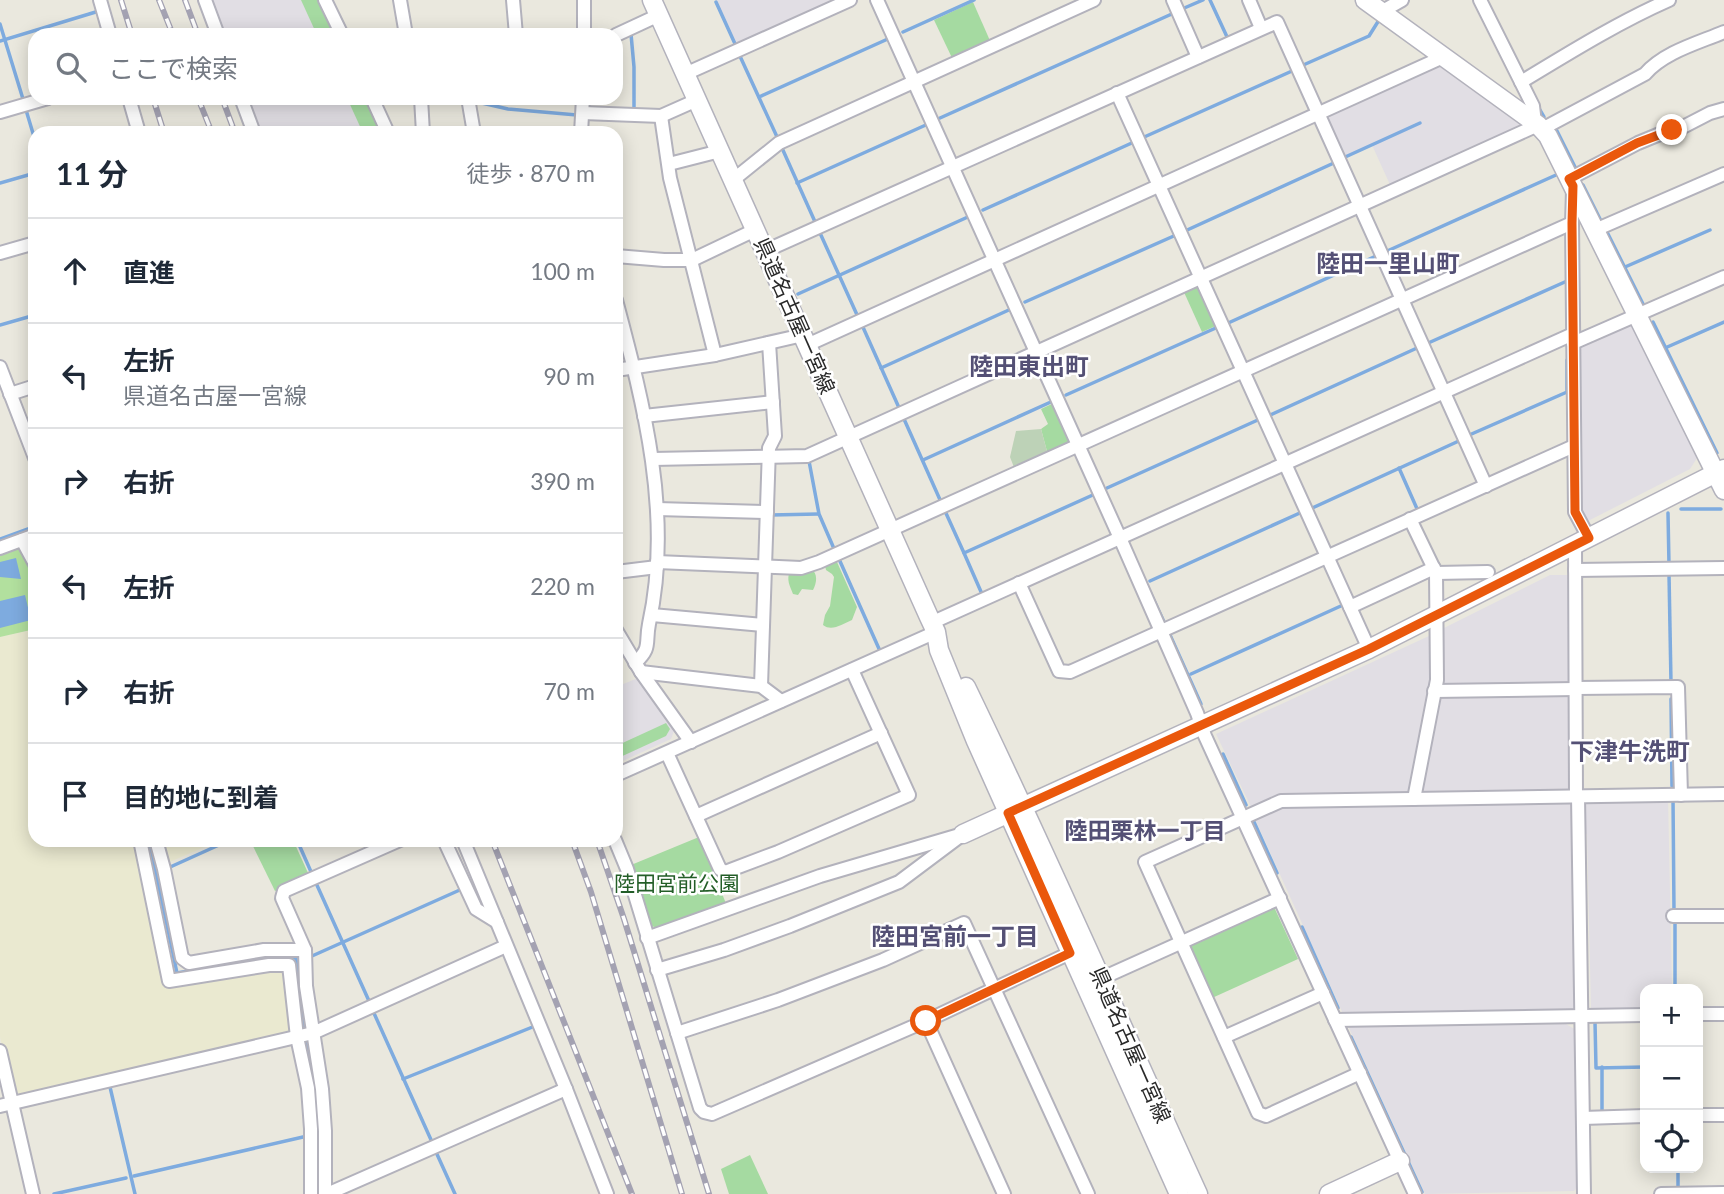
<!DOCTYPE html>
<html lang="ja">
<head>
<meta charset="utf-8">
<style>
	:root { --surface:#fff; --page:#f6f6f7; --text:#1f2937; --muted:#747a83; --line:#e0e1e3 }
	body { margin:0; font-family:Lato,"Noto Sans JP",sans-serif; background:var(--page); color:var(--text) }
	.controls { position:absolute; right:21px; bottom:21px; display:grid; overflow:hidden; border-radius:14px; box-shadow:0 4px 18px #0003 }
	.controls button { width:63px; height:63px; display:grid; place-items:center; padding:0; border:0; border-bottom:2px solid var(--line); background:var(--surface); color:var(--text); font:35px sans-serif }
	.stop { position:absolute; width:21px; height:21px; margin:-16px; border:5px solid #ea580c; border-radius:50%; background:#fff }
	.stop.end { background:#ea580c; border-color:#fff; box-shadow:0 2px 7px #0008 }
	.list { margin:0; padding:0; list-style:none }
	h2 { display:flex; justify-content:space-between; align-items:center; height:91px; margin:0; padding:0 28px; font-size:30px }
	h2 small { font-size:23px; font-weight:400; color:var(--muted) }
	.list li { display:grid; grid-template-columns:46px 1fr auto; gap:21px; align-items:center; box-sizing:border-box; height:105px; padding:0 28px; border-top:2px solid var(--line) }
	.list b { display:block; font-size:26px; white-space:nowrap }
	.list p { margin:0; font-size:23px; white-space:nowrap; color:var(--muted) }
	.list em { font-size:23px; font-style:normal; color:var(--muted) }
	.icon { flex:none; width:38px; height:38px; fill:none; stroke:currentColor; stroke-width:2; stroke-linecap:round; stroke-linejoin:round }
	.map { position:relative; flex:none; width:1724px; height:1194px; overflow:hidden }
	.search { position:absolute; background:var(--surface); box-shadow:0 4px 18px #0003; left:28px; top:28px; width:595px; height:77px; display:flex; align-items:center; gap:18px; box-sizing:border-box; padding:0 24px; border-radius:21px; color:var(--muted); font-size:26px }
	.panel { position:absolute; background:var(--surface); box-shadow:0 4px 18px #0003; left:28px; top:126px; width:595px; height:721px; border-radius:21px }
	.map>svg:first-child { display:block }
	.industrial { fill:#e1dee4 }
	.education { fill:#eae9d0 }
	.green { fill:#a5daa1 }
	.cemetery { fill:#bdd2b7 }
	.pitch { fill:#b2e09e }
	.water { fill:#7eabdf }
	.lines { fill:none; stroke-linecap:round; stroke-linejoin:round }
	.stream { stroke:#7eabdf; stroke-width:3.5 }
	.street-casing { stroke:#b3b2bc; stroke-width:16 }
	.secondary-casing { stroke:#b3b2bc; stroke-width:21 }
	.street { stroke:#fff; stroke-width:12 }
	.secondary { stroke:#fff; stroke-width:18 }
	.rail-casing { stroke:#a4a2b2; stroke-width:6 }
	.rail { stroke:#fff; stroke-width:3.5; stroke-dasharray:10; stroke-linecap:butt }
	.route { stroke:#ea580c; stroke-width:9 }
	.labels { text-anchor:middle; stroke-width:5; stroke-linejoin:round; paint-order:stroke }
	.street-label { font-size:21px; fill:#2a2a2a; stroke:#fff }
	.park-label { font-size:21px; fill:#235e27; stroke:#fff }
	.neighbourhood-label { font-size:23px; font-weight:bold; fill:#545075; stroke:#fff }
	.quarter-label { font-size:24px; font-weight:bold; fill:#545075; stroke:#fff }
</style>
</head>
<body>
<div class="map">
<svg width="1724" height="1194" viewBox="0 0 1724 1194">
	<rect width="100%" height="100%" fill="#eae8de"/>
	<!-- industrial -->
	<g class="industrial">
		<path d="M211 0H319L335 35H224Z"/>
		<path d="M717 0H839L738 46Z"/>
		<path d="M1433 66H1439L1521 124 1520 130 1392 189 1372 145 1345 156 1326 114Z"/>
		<path d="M248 98H365L382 133H261Z"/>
		<path d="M1631 323 1697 458 1690 469 1584 523 1577 509V348L1580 345Z"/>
		<path d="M1550 575H1572L1570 686 1441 687 1442 629Z"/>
		<path d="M1429 636 1434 638V681L1412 795 1252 809 1216 734Z"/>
		<path d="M638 678 674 731 671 739 616 764V687Z"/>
		<path d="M1567 692 1571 697 1572 788 1569 792 1420 795 1438 695Z"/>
		<path d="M1668 797 1672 989H1645V1008L1591 1010 1587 834H1583V802Z"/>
		<path d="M1570 800 1574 803 1577 1003 1571 1011 1343 1014 1254 817 1282 805Z"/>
		<path d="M1566 1024 1576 1030 1577 1188 1574 1191 1425 1194 1348 1026Z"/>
	</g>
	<!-- education -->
	<path class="education" d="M35 629V840H221L144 873 164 985 270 969H286L292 1025 287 1035 20 1097 13 1093 0 1037V637Z"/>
	<!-- green -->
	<g class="green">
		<path d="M301 0H319L335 35H317Z"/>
		<path d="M973 2 991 43 953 60 934 20Z"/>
		<path d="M347 98H365L382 133H363Z"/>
		<path d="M1195 285 1201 287 1218 325 1202 332 1183 290Z"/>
		<path d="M1056 402 1072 443 1048 455 1041 429 1048 424 1041 409Z"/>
		<path d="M835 561 837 562 857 607 852 620C842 624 832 632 823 625L825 615 830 606 834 577 832 574 826 570 825 566Z"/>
		<path d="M811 569C818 573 817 583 813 590L802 589 798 595 793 594C790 586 786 580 790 571Z"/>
		<path d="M666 723 670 729 666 736 616 759V746Z"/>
		<path d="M699 837 727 906 658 928 651 926 631 865Z"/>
		<path d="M250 840H293L309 875 275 891Z"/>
		<path d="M1271 907 1275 909 1298 959 1212 998 1190 948 1191 943Z"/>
		<path d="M750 1155 768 1194H729L721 1169Z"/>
	</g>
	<!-- cemetery -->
	<path class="cemetery" d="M1041 429 1048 455 1015 470 1010 457 1016 431Z"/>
	<!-- pitch -->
	<path class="pitch" d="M15 545 25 551 35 570V629L0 637V551Z"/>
	<!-- water -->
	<g class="water">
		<path d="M16 558 21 579 0 577V562Z"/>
		<path d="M25 595 31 620 0 628V601Z"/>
	</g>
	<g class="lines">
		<!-- stream -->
		<g class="stream">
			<path d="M1210 0 1228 39"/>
			<path d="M716 2 736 46"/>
			<path d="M1182 9 1203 0"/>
			<path d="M0 24 23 99"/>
			<path d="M903 32 974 0"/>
			<path d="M631 34 634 67V109"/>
			<path d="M0 41 99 11"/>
			<path d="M739 54 778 139"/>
			<path d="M1303 69 1301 66 1369 36 1379 20"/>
			<path d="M759 97 890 38"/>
			<path d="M473 101 508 109 577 115"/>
			<path d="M1537 105 1544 117"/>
			<path d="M26 110 35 140"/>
			<path d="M940 118 1174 13"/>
			<path d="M1556 129 1577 171"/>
			<path d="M1142 138 1292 71"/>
			<path d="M782 148 816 224"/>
			<path d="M1343 158 1420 123"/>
			<path d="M0 183 35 173"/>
			<path d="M797 183 928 124"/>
			<path d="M1583 185 1602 223"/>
			<path d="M983 210 1134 142"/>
			<path d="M1185 231 1336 162"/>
			<path d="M1607 232 1644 306"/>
			<path d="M820 233 858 317"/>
			<path d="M1385 252 1556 175"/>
			<path d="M1625 267 1710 230"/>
			<path d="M798 294 970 216"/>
			<path d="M1025 302 1176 235 1175 233"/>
			<path d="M1653 322 1717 453"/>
			<path d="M1226 324 1376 256"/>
			<path d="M0 325 35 315"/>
			<path d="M862 325 900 410"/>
			<path d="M1426 344 1567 281"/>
			<path d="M1665 348 1724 322"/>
			<path d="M881 368 1011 309"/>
			<path d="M1066 395 1218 327"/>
			<path d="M1268 416 1417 348"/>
			<path d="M904 419 941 502"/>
			<path d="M1467 436 1567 392V360"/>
			<path d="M923 460 1053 401"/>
			<path d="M809 461 819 514 835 551"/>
			<path d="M1399 468 1418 511"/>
			<path d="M1107 488 1260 419"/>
			<path d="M1310 509 1461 440"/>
			<path d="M1681 509H1721"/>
			<path d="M945 511 964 553 1095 494"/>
			<path d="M1668 513 1669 565"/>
			<path d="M771 515 818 514"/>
			<path d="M0 539 28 529 35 544"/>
			<path d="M964 553 982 594"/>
			<path d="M839 559 880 651"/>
			<path d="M1669 574 1671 683"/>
			<path d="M1150 581 1302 512"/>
			<path d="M1150 592 1164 622"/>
			<path d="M1170 635 1201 704"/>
			<path d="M1191 674 1343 605"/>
			<path d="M1671 699 1672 786"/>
			<path d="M1223 754 1246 805"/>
			<path d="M1673 798 1674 911"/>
			<path d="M1254 822 1277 873"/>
			<path d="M149 840 177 973 263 958H296L298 988 304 1031"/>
			<path d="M297 840 312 874"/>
			<path d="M168 868 230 840"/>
			<path d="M316 883 369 1001"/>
			<path d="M1675 921V989"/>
			<path d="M1302 927 1338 1008"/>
			<path d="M312 956 462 889"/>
			<path d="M373 1011 432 1142"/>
			<path d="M1595 1022 1596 1068 1645 1067"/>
			<path d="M1351 1037 1422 1192"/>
			<path d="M306 1039 314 1084 318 1133V1194"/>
			<path d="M1602 1067V1113"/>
			<path d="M403 1079 535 1026"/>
			<path d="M110 1087 135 1194"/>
			<path d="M436 1152 455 1194"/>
			<path d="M1678 1168V1190"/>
			<path d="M134 1176 303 1137"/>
			<path d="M54 1194 126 1178"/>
		</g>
		<!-- street casing -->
		<g class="street-casing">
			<g id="street">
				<path d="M100 0 110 35"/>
				<path d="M205 0 218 35"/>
				<path d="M325 0 342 35"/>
				<path d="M400 0 406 35"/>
				<path d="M513 0 516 35"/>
				<path d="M877 0 1120 538 1197 713 1205 736 1415 1194"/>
				<path d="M1173 0 1198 57"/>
				<path d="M1249 0 1261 28"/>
				<path d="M1480 0 1533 106 1535 123"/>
				<path d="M1381 12 1402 0"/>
				<path d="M584 35V0"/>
				<path d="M616 35 659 15"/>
				<path d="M685 74 850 0"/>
				<path d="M1521 82C1569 53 1617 23 1669 0"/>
				<path d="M1117 93 1369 649"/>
				<path d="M129 98 139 133"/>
				<path d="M241 98 254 133"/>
				<path d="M372 98 388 133"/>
				<path d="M421 98 423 133"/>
				<path d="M468 98 474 133"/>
				<path d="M0 112 48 98"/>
				<path d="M583 113 661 116 697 100"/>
				<path d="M661 116 670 178 715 355"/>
				<path d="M1542 129 1645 74C1664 52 1698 43 1724 32"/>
				<path d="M581 133 583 98"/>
				<path d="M669 164 720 151"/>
				<path d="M1569 179 1638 143 1672 129 1681 128 1710 113 1724 109"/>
				<path d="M733 180 779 143 1094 0"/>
				<path d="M1573 190 1572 223 1575 512 1589 538"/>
				<path d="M1595 230 1724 174"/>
				<path d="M765 251 1277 22 1486 486"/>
				<path d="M0 253 35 243"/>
				<path d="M616 256 664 260H692L755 230"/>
				<path d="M616 300C644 405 673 516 649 624 645 644 652 647 635 663"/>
				<path d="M1573 343 1724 277"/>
				<path d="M807 345 1443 57"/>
				<path d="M0 367 35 458"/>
				<path d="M616 370 715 355 803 335"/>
				<path d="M10 394 35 386"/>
				<path d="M644 416 773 402"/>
				<path d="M653 459 807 456 1538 125"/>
				<path d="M657 509 767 512"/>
				<path d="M1410 519 1436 573 1437 680 1414 799"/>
				<path d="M22 540 35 564"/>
				<path d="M1575 545 1576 796"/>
				<path d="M0 548 35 535"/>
				<path d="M657 562 801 568 819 562 1572 223"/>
				<path d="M1575 570 1724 568"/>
				<path d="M616 572 657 567"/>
				<path d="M1436 573 1488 572"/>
				<path d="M1019 583 1059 671 1070 672 1574 446"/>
				<path d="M1350 607 1434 568"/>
				<path d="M652 615 763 625"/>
				<path d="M931 623 1573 334"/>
				<path d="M616 630 641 672 691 742"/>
				<path d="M641 672 761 686 781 701"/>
				<path d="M761 686 769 448 775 436 769 343"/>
				<path d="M1576 688 1678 687 1681 795"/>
				<path d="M1434 691 1576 689"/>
				<path d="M667 753 720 869 725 872 778 852 909 795 852 670"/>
				<path d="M616 775 936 632"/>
				<path d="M1578 796 1584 1194"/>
				<path d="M696 816 881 733"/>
				<path d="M140 840 169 981 269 965H289L297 1037 308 1088 311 1129V1194"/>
				<path d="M156 840 164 869 182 958 189 963 264 950H305L306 986 322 1089 325 1131V1194"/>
				<path d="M444 840 476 909 497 922"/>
				<path d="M463 840 566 1089 607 1194"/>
				<path d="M615 840 627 869 700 1108 704 1112 712 1114 926 1021 1070 953"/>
				<path d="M1673 916H1724"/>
				<path d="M647 938 820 876 956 836"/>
				<path d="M305 950 282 898 284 891 400 840"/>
				<path d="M657 970 724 950 790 926 899 882 963 834"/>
				<path d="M1100 979 1280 898"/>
				<path d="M1698 1014H1724"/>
				<path d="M1335 1020 1645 1015"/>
				<path d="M926 1021 1004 1194"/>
				<path d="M677 1033 778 1000 883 960 964 923 1088 1194"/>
				<path d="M1224 1037 1323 993"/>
				<path d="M0 1051 33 1194"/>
				<path d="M1360 1073 1266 1116 1258 1113 1145 862 1281 801 1724 794"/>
				<path d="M0 1106 313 1033 506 946"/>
				<path d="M1698 1115H1724"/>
				<path d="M1583 1118 1645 1116"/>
				<path d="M327 1194 566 1089"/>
				<path d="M1661 1194 1724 1193"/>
			</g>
		</g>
		<!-- secondary casing -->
		<g class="secondary-casing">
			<g id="secondary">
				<path d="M652 0 929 617 936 632 939 650 976 741 1179 1194"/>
				<path d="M1365 0 1538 125 1548 136 1724 490"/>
				<path d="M966 687C1047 854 1121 1025 1198 1194"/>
				<path d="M963 834 1369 649 1724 469"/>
				<path d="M1329 1194 1400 1161"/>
			</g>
		</g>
		<!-- street -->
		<use href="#street" class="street"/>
		<!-- secondary -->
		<use href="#secondary" class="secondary"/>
		<!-- rail casing -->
		<g class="rail-casing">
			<g id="rail">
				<path d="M121 0 132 35"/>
				<path d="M159 0 173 35"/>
				<path d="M185 0 198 35"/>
				<path d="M153 98 164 133"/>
				<path d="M198 98 212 133"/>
				<path d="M222 98 235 133"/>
				<path d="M492 840 632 1194"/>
				<path d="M572 840 591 892 682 1194"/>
				<path d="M597 840 624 919 709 1194"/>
			</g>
		</g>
		<!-- rail -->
		<use href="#rail" class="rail"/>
	</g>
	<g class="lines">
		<!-- route -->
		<path class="route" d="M926 1021 1070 953 1008 813 1369 649 1589 538 1575 512 1572 223 1573 186 1569 179 1637 143 1672 130"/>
	</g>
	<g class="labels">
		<!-- street labels -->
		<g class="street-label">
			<text transform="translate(794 316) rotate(66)" y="7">県道名古屋一宮線</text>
			<text transform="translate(1130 1045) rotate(66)" y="7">県道名古屋一宮線</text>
		</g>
		<!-- park labels -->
		<g class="park-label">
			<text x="677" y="891">陸田宮前公園</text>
		</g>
		<!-- neighbourhood labels -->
		<g class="neighbourhood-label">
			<text x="1145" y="839">陸田栗林一丁目</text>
		</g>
		<!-- quarter labels -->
		<g class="quarter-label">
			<text x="1388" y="272">陸田一里山町</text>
			<text x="1029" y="375">陸田東出町</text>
			<text x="1630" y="760">下津牛洗町</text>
			<text x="955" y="945">陸田宮前一丁目</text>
		</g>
	</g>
</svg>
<div class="controls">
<button>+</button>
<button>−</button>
<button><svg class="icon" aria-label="locate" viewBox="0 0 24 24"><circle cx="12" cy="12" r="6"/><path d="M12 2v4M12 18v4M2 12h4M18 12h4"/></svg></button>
</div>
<div class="stop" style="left:926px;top:1021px"></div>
<div class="stop end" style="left:1672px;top:130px"></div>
<div class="search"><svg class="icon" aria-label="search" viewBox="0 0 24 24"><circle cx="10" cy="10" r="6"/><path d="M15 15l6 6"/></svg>ここで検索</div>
<section class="panel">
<h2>11 分<small>徒歩 · 870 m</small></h2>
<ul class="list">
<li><svg class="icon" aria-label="ahead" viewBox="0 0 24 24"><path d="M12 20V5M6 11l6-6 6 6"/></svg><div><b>直進</b></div><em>100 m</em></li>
<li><svg class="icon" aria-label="left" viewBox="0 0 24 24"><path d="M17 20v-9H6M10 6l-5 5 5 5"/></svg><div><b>左折</b><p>県道名古屋一宮線</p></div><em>90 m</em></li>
<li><svg class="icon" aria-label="right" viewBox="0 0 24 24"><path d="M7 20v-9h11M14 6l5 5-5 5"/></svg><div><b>右折</b></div><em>390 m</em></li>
<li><svg class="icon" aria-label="left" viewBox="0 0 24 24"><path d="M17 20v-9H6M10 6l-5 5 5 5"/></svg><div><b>左折</b></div><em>220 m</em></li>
<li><svg class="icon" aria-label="right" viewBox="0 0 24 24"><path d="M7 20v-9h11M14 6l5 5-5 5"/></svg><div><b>右折</b></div><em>70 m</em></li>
<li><svg class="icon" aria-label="arrive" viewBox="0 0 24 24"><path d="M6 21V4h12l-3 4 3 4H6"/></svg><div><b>目的地に到着</b></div></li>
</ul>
</section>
</div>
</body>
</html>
